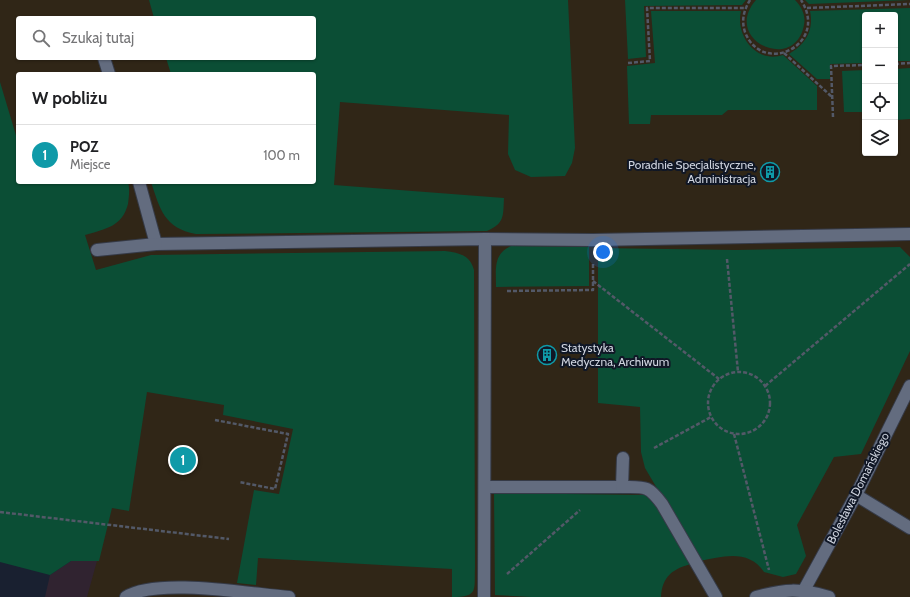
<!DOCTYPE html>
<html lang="pl">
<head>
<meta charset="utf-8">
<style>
	:root { --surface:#fff; --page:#f2f2f2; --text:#202124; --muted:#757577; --line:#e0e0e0; --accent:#d93025 }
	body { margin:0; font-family:Cabin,sans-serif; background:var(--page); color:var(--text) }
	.controls { position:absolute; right:12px; top:12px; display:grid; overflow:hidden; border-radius:4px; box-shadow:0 1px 3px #0004 }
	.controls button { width:36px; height:36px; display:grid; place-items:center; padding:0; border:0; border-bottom:1px solid var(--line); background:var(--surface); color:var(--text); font:20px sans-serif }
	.you { position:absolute; left:603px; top:252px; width:14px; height:14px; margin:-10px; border:3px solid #fff; border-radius:50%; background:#1a73e8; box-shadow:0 0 0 6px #1a73e833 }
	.badge { display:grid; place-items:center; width:26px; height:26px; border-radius:50%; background:var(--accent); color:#fff; font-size:13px; font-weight:700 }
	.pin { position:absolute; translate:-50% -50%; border:2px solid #fff; box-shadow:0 1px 4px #0006 }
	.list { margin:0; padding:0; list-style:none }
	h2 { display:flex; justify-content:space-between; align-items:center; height:52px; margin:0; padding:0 16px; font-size:17px }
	h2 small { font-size:13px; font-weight:400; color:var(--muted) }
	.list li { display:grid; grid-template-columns:26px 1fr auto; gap:12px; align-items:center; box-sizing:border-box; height:60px; padding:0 16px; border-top:1px solid var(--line) }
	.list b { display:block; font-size:15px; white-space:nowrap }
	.list p { margin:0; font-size:13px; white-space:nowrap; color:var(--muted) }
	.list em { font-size:13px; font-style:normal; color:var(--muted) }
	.icon { flex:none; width:22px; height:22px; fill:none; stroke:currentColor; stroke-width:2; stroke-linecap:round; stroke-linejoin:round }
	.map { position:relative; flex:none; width:910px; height:597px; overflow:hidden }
	.search { position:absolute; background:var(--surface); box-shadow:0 1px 3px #0004; left:16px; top:16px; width:300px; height:44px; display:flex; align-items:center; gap:10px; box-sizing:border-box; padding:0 14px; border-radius:4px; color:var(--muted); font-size:15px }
	.panel { position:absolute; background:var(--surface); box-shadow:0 1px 3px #0004; left:16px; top:72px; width:300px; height:112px; border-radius:4px }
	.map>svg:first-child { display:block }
	.commercial { fill:#302330 }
	.medical { fill:#302617; fill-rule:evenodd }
	.green { fill:#0b4e35 }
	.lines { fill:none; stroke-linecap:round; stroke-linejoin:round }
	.minor-casing { stroke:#353a47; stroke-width:14 }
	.path { stroke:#535968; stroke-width:2.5; stroke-dasharray:4 2; stroke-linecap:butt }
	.minor { stroke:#636c7f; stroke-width:12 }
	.labels { text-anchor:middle; stroke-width:4; stroke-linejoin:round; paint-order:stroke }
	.poi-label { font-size:12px; fill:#cfd4df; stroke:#101726; text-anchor:end }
	.street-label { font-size:12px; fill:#cfd4df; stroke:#101726 }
</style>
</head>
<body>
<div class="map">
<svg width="910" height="597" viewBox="0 0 910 597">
	<rect width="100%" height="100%" fill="#192030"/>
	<!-- commercial -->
	<path class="commercial" d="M71 561H99L89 597H45L50 575Z"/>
	<!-- medical -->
	<path class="medical" d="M0 0H910V597H87L112 507 0 481ZM865 15H895V153H865ZM18 18H314V58H18ZM18 74H314V182H18Z"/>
	<!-- green -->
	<g class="green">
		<path d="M149 0H568L575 148 572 163 565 176 531 177 515 170 508 154 509 115 340 102 334 185 504 198C503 216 505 223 487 231L196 234C164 228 160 209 151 182H314V74H171L166 58H314V18H154Z"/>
		<path d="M625 0H746L742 5 644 6 646 57 628 59Z"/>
		<path d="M756 0H795C802 7 806 16 804 25 795 74 721 40 756 0Z"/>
		<path d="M805 0H910L809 4Z"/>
		<path d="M910 8V61H895V15H865V63L830 64V79H817L789 54C806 44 814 30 810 11Z"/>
		<path d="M651 11H741C735 35 756 64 783 55L817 86V110H728L722 115H651L650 124H629L627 66 655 63Z"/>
		<path d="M910 68V119L895 120V69Z"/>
		<path d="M865 70V112H844L842 71Z"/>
		<path d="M0 82 18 142V182H128C130 190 129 196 128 204 122 227 105 229 85 235L96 270 151 255 445 251C460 253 470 255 474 270L475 567C474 590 479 597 452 597V569L258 558 256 585 237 583 254 490 279 494 293 429 223 415 224 405 147 392 129 511 112 508 99 561H71L50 575 0 562Z"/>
		<path d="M511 246 589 247V286L496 287C496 269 493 254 511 246Z"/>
		<path d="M900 247 910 257V351L861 454 834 457 797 525 806 556 796 574 783 577 764 572C749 549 723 556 700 561L645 468 641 452 640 407 598 403V248L736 250Z"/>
		<path d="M494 493 645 495 652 500 692 564C673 568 662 577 661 597H531L495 595Z"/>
	</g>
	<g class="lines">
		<!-- minor casing -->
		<g class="minor-casing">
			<g id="minor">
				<path d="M104 58 109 74"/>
				<path d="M139 182 156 244 485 239 593 240 910 234"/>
				<path d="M97 250 156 244"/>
				<path d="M485 487H622L623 458"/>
				<path d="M622 487C645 487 648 485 662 504L716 597"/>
				<path d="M856 495 910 528"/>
				<path d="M804 590 856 495 910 386"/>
				<path d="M126 597C157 577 250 594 289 597"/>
				<path d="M484 597 485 239"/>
				<path d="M756 597C785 589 799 588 829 597"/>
			</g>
		</g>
		<!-- path -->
		<g class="path">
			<path d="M750 0C744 10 741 20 745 32 762 77 830 45 801 0"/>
			<path d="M807 8 910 4"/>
			<path d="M784 53 832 97"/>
			<path d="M628 63 650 61 647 8H746"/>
			<path d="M895 64 910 63"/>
			<path d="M833 117 831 66 865 65"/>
			<path d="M727 259 738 372"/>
			<path d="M593 281 719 379"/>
			<path d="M507 291 593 290V263"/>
			<circle cx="739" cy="403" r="31"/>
			<path d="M765 386 910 264"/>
			<path d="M215 420 288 434 275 489 239 482"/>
			<path d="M734 434 769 570"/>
			<path d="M654 448 711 417"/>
			<path d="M0 512 229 539"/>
			<path d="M507 574 580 510"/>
		</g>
		<!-- minor -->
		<use href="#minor" class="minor"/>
	</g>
	<!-- icons -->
	<defs>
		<g id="building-ring" transform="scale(1)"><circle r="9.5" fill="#101726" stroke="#0f9aa8" stroke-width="1.5"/><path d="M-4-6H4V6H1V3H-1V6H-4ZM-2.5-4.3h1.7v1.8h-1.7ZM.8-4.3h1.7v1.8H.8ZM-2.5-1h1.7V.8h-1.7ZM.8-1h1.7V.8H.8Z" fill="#0f9aa8"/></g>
	</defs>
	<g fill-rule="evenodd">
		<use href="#building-ring" x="770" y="172"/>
		<use href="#building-ring" x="547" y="355"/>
	</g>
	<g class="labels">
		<!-- poi labels -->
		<g class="poi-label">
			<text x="756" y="169">Poradnie Specjalistyczne,<tspan x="756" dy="14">Administracja</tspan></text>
			<text x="561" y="352" text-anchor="start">Statystyka<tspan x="561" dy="14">Medyczna, Archiwum</tspan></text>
		</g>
		<!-- street labels -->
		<g class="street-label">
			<text transform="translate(858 488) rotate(-63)" y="4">Bolesława Domańskiego</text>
		</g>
	</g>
</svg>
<div class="controls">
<button>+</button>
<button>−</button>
<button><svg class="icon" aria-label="locate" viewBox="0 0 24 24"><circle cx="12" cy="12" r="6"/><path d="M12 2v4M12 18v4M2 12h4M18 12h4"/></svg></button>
<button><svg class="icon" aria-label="layers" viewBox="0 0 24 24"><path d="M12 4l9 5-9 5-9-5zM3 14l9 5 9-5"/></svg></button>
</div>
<div class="you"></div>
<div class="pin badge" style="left:183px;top:460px;background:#0f9aa8">1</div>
<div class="search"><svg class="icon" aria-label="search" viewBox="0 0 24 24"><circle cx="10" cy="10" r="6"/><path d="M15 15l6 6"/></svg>Szukaj tutaj</div>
<section class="panel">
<h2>W pobliżu<small></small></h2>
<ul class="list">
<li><span class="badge" style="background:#0f9aa8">1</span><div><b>POZ</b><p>Miejsce</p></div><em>100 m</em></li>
</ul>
</section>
</div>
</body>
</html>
